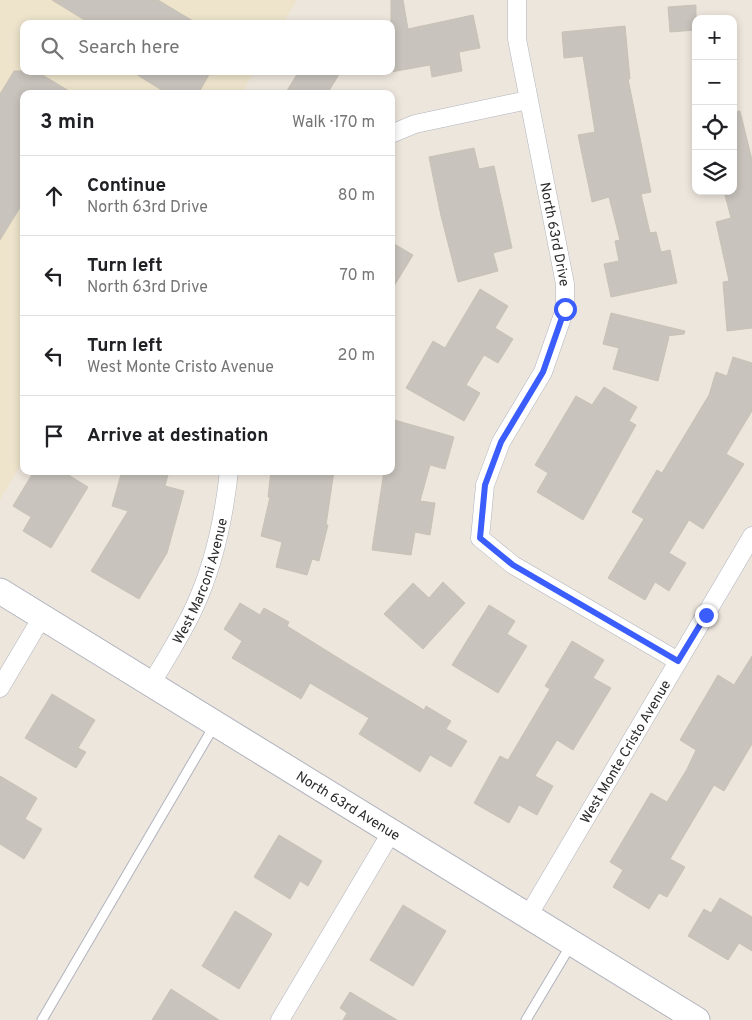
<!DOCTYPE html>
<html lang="en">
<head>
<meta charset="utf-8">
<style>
	:root { --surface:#fff; --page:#f6f6f6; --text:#202124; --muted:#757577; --line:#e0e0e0 }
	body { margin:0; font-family:Overpass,sans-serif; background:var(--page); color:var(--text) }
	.controls { position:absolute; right:15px; top:15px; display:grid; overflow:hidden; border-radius:10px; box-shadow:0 2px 8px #0003 }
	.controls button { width:45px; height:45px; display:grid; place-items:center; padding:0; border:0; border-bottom:1px solid var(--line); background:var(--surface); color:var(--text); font:25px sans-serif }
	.stop { position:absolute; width:15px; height:15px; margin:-11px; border:4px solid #3b5dfb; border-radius:50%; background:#fff }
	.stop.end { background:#3b5dfb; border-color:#fff; box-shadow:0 1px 5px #0008 }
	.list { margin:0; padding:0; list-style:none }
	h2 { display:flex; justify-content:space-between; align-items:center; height:65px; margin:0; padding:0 20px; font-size:21px }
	h2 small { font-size:16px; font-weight:400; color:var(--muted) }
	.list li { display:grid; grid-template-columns:32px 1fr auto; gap:15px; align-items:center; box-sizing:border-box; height:80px; padding:0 20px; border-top:1px solid var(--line) }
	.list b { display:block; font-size:19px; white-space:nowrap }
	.list p { margin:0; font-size:16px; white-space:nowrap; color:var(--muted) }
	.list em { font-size:16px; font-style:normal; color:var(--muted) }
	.icon { flex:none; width:28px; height:28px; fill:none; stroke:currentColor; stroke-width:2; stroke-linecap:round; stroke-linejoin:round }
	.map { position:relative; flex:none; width:752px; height:1020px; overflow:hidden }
	.search { position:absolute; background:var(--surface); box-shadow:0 2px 8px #0003; left:20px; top:20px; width:375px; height:55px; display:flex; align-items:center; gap:12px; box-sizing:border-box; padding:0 18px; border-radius:10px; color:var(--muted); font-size:19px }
	.panel { position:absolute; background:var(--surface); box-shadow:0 2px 8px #0003; left:20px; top:90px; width:375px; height:385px; border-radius:10px }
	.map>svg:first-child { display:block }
	.education { fill:#eee4cc }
	.building { fill:#c8c3bc; stroke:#c8c2b6 }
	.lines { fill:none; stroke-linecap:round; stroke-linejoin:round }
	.lane-casing { stroke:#b1b3bf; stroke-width:11 }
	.street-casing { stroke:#b1b3bf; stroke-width:19 }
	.secondary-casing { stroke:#b1b3bf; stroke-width:27 }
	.lane { stroke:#fff; stroke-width:9 }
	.street { stroke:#fff; stroke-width:18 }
	.secondary { stroke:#fff; stroke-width:25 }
	.route { stroke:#3b5dfb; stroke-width:6 }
	.labels { text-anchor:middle; stroke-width:4; stroke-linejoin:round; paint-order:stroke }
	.street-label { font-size:14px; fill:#2b2b2b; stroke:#fff }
</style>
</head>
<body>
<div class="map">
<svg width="752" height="1020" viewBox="0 0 752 1020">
	<rect width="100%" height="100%" fill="#ede6dd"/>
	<!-- education -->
	<path class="education" d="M0 0H297L283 24H24V71H255L241 94H24V460L0 500Z"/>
	<!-- building -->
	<g class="building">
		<path d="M52 0H158L198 24H91Z"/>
		<path d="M391 0H403L408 29 473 15 480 48 459 52 462 71 432 77 430 65 391 72Z"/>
		<path d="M696 5V30L670 32 668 7Z"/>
		<path d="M625 26 630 79H628L651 192 641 194 650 233 656 232 661 252 670 250 677 283 611 297 604 264 619 261 615 241 620 240 609 197 592 202 578 135 595 132 583 56 564 58 562 32Z"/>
		<path d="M14 71H36L74 94H24V201L0 240V94Z"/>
		<path d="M131 71H211L198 94H168Z"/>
		<path d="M299 71H341L327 94H285Z"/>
		<path d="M740 111 752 160V328L727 331 723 282 729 281 716 222 731 218 724 191H733V112Z"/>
		<path d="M474 148 479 169 494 166 512 248 493 253 498 271 458 282 441 216 429 157Z"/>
		<path d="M391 242 413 255 391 291Z"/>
		<path d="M480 289 508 306 495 328 513 339 498 363 484 355 466 385 480 393 464 421 406 388 433 341 445 348Z"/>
		<path d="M611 313 685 331 684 334 667 336 669 337 658 381 613 369 619 348 603 344Z"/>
		<path d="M733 357 752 363V411L726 454 744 464 703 529 689 520 669 553 686 563 669 591 655 582 645 600 608 578 644 519 632 512 657 470 662 473 709 395 716 372 727 376Z"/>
		<path d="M604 387 637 407 629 421 636 425 583 520 537 492 548 473 535 465 576 396 592 405Z"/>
		<path d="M391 419 454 437 445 469 430 465 420 501 435 503 430 535 415 532 411 555 372 550 384 471H391Z"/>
		<path d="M34 471H62L88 487 51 548 23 531 31 517 13 506Z"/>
		<path d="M122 471H169L165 486 184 491 167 553 139 599 91 571 128 511 112 506Z"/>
		<path d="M271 471H334L326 525H328L319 561 312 559 307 575 276 567 282 542 261 536 270 497H268Z"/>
		<path d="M443 582 465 603 423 649 384 614 413 583 429 598Z"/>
		<path d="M240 603 260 615 264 608 289 622 287 626 348 664 424 710 426 706 451 721 446 729 467 741 451 767 430 755 420 772 359 734 369 718 310 683 301 699 232 658 242 641 224 629Z"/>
		<path d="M489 605 515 621 507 634 527 646 498 693 452 665Z"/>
		<path d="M572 641 604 660 593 678 611 688 573 750 557 740 535 776 553 786 537 815 519 805 509 823 474 803 500 756 508 760 550 689 545 686Z"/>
		<path d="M752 656V744L724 791 714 785 670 859 685 867 667 897 659 893 649 909 613 887 623 870 610 862 651 793 667 802 687 769 696 750 680 740 718 675 734 685Z"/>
		<path d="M52 694 95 720 78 748 86 752 76 768 25 738Z"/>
		<path d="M0 776 37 798 25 819 42 829 24 859 0 844Z"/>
		<path d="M279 835 322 861 308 886 300 881 290 899 254 877Z"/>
		<path d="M720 898 752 917V951L739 943 728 960 688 936 704 909 711 913Z"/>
		<path d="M403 905 446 931 413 986 370 960Z"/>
		<path d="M235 911 272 934 239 989 202 966Z"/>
		<path d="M171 989 219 1020H152Z"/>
		<path d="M350 992 397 1020H343L347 1013 340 1008Z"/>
	</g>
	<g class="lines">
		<!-- lane casing -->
		<g class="lane-casing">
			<g id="lane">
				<path d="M42 1020 214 726"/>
				<path d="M526 1020 572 943"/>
			</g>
		</g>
		<!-- street casing -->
		<g class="street-casing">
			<g id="street">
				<path id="s1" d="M517 0V39L565 284V309L543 372 501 442 485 485 480 538 513 565 678 661"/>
				<path d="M391 134 415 124 528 100"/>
				<path id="s2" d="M151 684C166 659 182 634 194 608 214 565 224 518 229 471"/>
				<path d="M0 688 42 617"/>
				<path id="s3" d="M528 916 752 536"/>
				<path d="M280 1020 392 831"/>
			</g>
		</g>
		<!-- secondary casing -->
		<g class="secondary-casing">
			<g id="secondary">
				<path id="s4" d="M0 591 697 1020"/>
			</g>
		</g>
		<!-- lane -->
		<use href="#lane" class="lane"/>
		<!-- street -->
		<use href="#street" class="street"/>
		<!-- secondary -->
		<use href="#secondary" class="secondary"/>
	</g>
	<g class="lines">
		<!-- route -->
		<path class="route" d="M565 309 543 372 501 442 485 485 480 538 513 565 678 661 706 615"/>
	</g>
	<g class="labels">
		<!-- street labels -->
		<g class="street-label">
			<text dy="5" stroke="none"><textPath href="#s1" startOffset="238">North 63rd Drive</textPath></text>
			<text dy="5" stroke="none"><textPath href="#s2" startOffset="115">West Marconi Avenue</textPath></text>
			<text dy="5" stroke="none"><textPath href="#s3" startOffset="191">West Monte Cristo Avenue</textPath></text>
			<text dy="5" stroke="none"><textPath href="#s4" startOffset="409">North 63rd Avenue</textPath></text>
		</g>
	</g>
</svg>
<div class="controls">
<button>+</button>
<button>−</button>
<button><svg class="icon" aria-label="locate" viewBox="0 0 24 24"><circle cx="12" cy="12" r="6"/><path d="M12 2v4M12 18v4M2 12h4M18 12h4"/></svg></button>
<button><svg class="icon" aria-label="layers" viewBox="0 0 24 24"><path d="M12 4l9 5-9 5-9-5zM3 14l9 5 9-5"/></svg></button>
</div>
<div class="stop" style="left:565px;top:309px"></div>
<div class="stop end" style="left:706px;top:615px"></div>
<div class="search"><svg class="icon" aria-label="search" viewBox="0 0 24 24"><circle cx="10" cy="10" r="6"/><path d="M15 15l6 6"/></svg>Search here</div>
<section class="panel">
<h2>3 min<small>Walk · 170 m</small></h2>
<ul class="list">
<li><svg class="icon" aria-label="ahead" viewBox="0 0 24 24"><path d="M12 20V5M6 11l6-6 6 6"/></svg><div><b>Continue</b><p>North 63rd Drive</p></div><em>80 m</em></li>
<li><svg class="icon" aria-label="left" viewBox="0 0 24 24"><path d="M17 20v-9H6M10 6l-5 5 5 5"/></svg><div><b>Turn left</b><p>North 63rd Drive</p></div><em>70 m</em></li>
<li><svg class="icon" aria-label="left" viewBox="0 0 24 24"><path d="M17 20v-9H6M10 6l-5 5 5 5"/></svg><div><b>Turn left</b><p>West Monte Cristo Avenue</p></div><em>20 m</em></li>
<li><svg class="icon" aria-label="arrive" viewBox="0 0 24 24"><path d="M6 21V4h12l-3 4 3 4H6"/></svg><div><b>Arrive at destination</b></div></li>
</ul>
</section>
</div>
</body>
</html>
